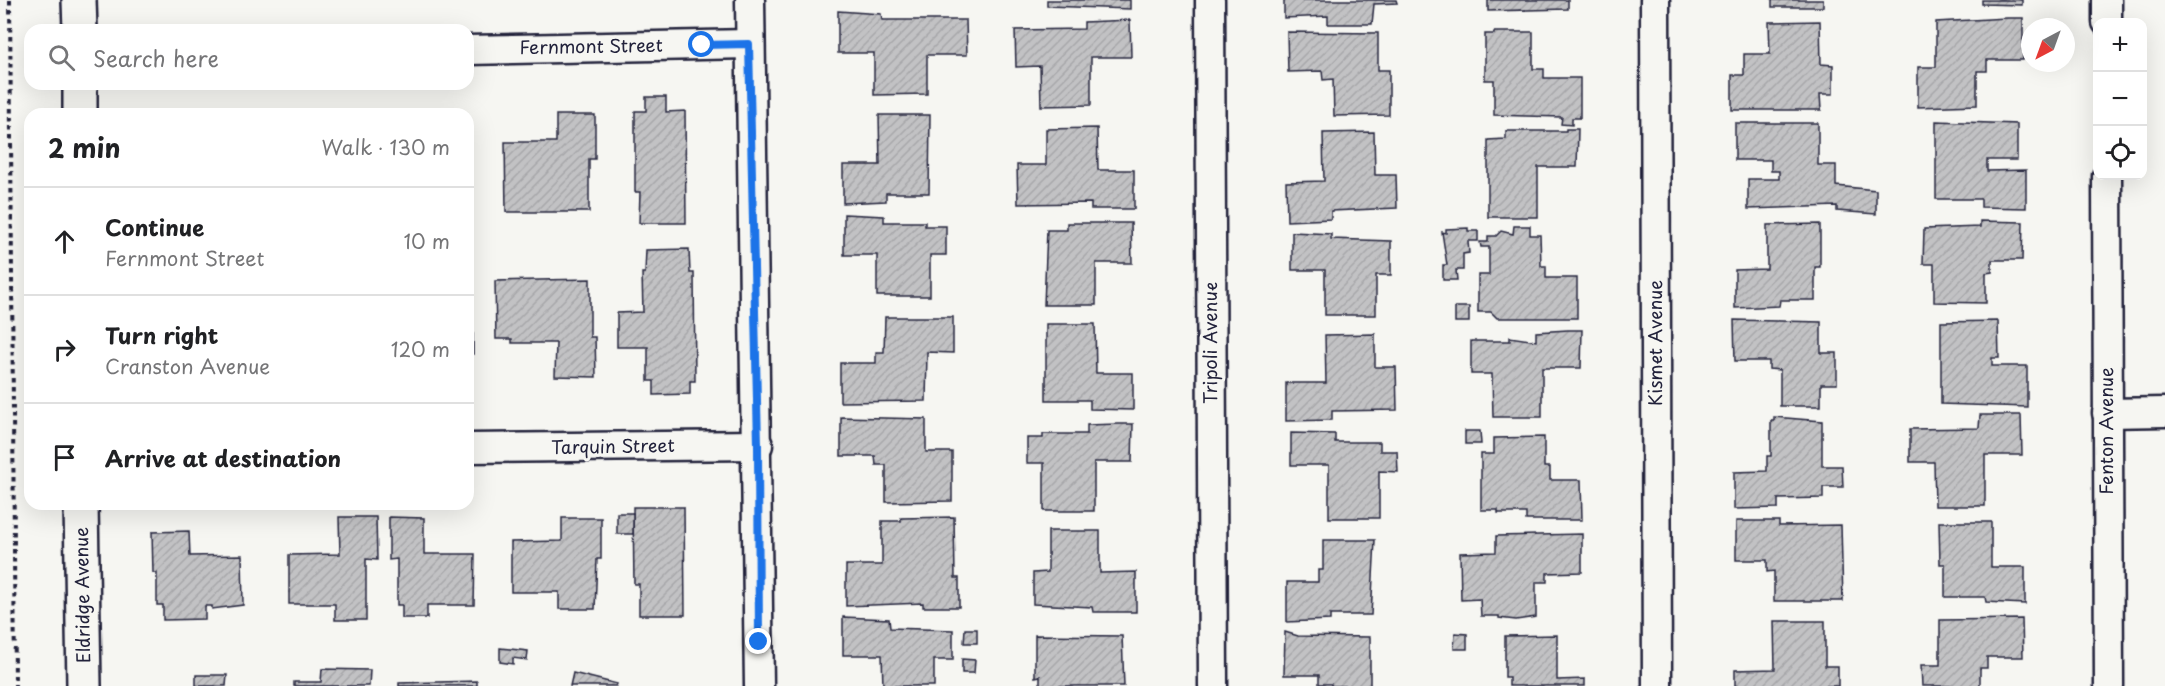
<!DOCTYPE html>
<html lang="en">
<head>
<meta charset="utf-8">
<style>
	:root { --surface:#fff; --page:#f2f2f2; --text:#202124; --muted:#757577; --line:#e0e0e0 }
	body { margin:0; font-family:"Playpen Sans",sans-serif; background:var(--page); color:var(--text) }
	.controls { position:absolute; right:18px; top:18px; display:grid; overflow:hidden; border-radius:12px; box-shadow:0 6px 24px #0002 }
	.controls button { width:54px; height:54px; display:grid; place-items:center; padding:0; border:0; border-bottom:2px solid var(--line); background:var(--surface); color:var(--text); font:30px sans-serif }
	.compass { position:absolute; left:2021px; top:18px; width:54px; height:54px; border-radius:50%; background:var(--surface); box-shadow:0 6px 24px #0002; rotate:221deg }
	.stop { position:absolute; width:18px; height:18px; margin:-14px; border:4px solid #1a73e8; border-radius:50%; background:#fff }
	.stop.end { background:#1a73e8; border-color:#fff; box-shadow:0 2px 6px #0008 }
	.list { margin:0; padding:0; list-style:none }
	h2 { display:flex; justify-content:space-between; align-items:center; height:78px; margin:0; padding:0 24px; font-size:26px }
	h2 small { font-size:20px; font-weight:400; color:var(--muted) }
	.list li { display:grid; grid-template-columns:39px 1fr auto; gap:18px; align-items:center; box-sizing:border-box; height:108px; padding:0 24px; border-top:2px solid var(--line) }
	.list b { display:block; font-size:22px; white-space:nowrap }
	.list p { margin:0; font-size:20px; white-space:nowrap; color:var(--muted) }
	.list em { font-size:20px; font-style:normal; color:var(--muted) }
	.icon { flex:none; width:33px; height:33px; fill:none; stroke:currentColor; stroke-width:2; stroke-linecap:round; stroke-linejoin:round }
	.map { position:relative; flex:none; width:2165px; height:686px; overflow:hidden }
	.search { position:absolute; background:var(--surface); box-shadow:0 6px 24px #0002; left:24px; top:24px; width:450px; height:66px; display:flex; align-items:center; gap:15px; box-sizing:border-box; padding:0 21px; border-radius:18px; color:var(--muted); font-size:22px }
	.panel { position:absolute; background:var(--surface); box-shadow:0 6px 24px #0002; left:24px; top:108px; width:450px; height:402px; border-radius:18px }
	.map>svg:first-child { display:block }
	.building { fill:url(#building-hatch); stroke:#22223b; stroke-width:1.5 }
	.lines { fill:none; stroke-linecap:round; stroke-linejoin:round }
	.street-casing { stroke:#22223b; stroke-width:33 }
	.secondary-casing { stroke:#22223b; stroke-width:38 }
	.path { stroke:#22223b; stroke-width:4; stroke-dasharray:4.5 4.5; stroke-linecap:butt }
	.street { stroke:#f6f6f2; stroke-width:28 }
	.secondary { stroke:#f6f6f2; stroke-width:33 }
	.route { stroke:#1a73e8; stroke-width:8 }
	.labels { text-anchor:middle; stroke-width:6; stroke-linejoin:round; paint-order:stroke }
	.street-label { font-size:18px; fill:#22223b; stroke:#f6f6f2 }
</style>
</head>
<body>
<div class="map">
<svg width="2165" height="686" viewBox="0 0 2165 686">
	<defs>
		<pattern id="building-hatch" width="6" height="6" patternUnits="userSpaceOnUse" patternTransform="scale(1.5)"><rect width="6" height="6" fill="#c2c2c4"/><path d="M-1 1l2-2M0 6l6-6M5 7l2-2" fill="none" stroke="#a6a6a9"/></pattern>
	</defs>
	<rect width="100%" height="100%" fill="#f6f6f2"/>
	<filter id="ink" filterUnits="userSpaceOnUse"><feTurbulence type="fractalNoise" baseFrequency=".0167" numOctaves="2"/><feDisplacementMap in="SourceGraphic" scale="12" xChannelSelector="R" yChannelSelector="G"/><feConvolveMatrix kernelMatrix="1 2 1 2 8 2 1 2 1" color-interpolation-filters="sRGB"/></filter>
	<g filter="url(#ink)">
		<!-- building -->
		<g class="building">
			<path d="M1047 0H1130V9L1047 6Z"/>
			<path d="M1284 0H1396L1397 3 1374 4 1372 24H1328V16L1284 18Z"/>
			<path d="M1488 0H1568V9L1488 11Z"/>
			<rect x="1772" y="0" width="51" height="7"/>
			<path d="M1982 0H2022V5L1982 4Z"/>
			<path d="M838 11 881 14 882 20H966L967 55H927V94L874 95V53H838Z"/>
			<path d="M2007 18H2023V60H1987V71H1977V105L1918 107V67H1936V22Z"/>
			<path d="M1130 20 1131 57H1091V105L1041 106 1040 66 1016 67 1015 30 1084 29V22Z"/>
			<path d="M1820 21 1821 64 1833 65V94H1820L1821 110H1732V75H1744V54H1770L1769 22Z"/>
			<path d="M1287 32 1378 33V70H1389V115L1334 116 1333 79 1323 80 1322 71 1288 72Z"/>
			<path d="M1494 32H1533V69H1544V78H1580V118H1572V125L1561 124 1562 117 1494 115V80H1485V34H1494Z"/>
			<path d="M646 97H666V112L685 111 686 223H639L640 192H635V111H646Z"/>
			<path d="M556 115H595V159H589V212H506L505 142H556Z"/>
			<path d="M879 115H930L929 193H886V201L843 203V165H880Z"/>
			<path d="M1936 121 2017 124V160H1987V171L2026 170V208L1981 207V199H1936Z"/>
			<path d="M1735 123H1818V165H1836V186L1876 190V214L1837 211V206L1748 209V179H1779V171H1771V160H1735Z"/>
			<path d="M1097 128 1098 170H1134V209H1091V203L1018 204 1017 165H1046V129Z"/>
			<path d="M1566 129H1578L1577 167H1538V217H1488V140L1506 139V131H1566Z"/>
			<path d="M1374 132 1375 175H1396L1397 208 1331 211V219L1287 221 1286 182 1324 181 1323 133Z"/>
			<path d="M844 214 884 216V222H925V226H946V255H930V296H877V255H844Z"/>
			<path d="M1980 221 2023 222 2022 260H1992V272L1986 273V303L1934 302V264H1923L1924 229 1980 227Z"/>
			<path d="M1067 223H1131L1132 263H1096V305H1044L1047 230H1067Z"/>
			<path d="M1820 224V267H1815V300H1780L1779 306 1735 308V270L1767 269V225Z"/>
			<path d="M1514 226H1530V235H1540L1541 266H1546V278H1577V318H1497L1491 312H1478V275H1489V247H1481L1480 242H1488V236H1496L1501 231 1513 234Z"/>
			<path d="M1468 228V231H1478V241H1468L1469 253 1463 254V270H1456L1457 280H1443V265H1447L1442 232 1446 233V229Z"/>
			<path d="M1292 232 1331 234V239L1391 241V275H1376V315H1325V270H1292Z"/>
			<path d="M689 249 690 273H694L695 381H690V394L654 395V381H648V347H617V313L643 312 642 273H645L646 250Z"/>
			<path d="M590 279V337H595L596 377 555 376 556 343H512V339H496L495 281Z"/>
			<rect x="468" y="303" width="5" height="51"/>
			<rect x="1455" y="307" width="14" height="15"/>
			<path d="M885 317H953V353L927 352 926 401 840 402V363H876V352H884Z"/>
			<path d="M1734 320 1821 322V353H1837V384H1821V406H1780V370L1769 369V361H1735Z"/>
			<path d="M1998 321 1999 358H1992V366H2027V407L1941 404V322Z"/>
			<path d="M1046 324H1095L1096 373H1133V410L1090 409V400H1046Z"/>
			<path d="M1568 330H1582L1581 368H1542V417H1493L1492 374H1471V341H1510V337L1536 341V332Z"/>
			<path d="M1375 334V367H1396L1397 410 1332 411V420L1286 421V383H1326L1325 335Z"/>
			<path d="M1980 415H2021L2022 455H1985V506H1935L1934 462H1910V429L1979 428Z"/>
			<path d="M841 417 926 419V452H952V501L886 502V465H876L875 456H841Z"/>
			<path d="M1774 417 1822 421V466H1842L1843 487H1823V498L1778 499V508L1734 509V472L1767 471V456H1771V421H1774Z"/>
			<path d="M1119 424H1133L1132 462H1094V511H1044V463H1027V438H1043V434H1087V425Z"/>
			<path d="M1465 431H1480L1481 444H1465Z"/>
			<path d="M1291 433 1335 434V442H1380V451H1397L1398 472 1379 471V518H1329V465H1291Z"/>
			<path d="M1544 437V467H1550V480H1581L1582 520H1526V513H1498V510H1481V454H1494V438Z"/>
			<path d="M633 507H684L685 615H639V584H634Z"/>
			<rect x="617" y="513" width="16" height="21"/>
			<path d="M339 517H376L377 560 366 559V620H335V604H289V555L340 554Z"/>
			<path d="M389 517 424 518V554H475L474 605H427V618H402V605H397V559L389 560Z"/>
			<path d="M954 517 955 578H959V607H923V603L846 606V565H882V521H901V518Z"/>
			<path d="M562 518H601V559H597L595 609H559V592H511V542L562 541Z"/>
			<path d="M1736 521H1779V526L1841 525 1843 601H1774V571L1767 572V560H1736Z"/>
			<path d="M1939 522H1991V567H2025V604L1986 602 1985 597H1945V564H1940Z"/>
			<path d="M189 531 190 556 242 555 243 605 212 609V606H205V619L163 620V605H157V573H153L152 532Z"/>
			<path d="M1048 531H1100V573L1136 572V612H1093L1092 607 1033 604V573L1048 572Z"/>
			<path d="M1582 534V572L1547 573V582H1536V617L1516 620 1499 618V616H1481L1480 599 1461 600 1460 553 1496 552V536Z"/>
			<path d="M1323 540H1375L1371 615H1330V620L1287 622V582H1318V570H1323Z"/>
			<path d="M843 617 889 619 890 628 953 630V660H934V686H883L882 655H843Z"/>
			<path d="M2022 619 2023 657H1987V668H1980V686H1922L1921 665H1940V620Z"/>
			<path d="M1774 621H1825V666H1838V686H1735V670L1775 669Z"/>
			<path d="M965 629H977V643H964Z"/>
			<path d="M1285 632 1298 636 1370 637V686H1331V684H1319V675H1284Z"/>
			<path d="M1455 633 1467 634V649H1454Z"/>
			<path d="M1035 635 1122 636 1124 686H1040V676L1035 677Z"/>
			<path d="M1557 635V680L1585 679V686H1509V677H1505V636Z"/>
			<path d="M500 648 528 651 527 660 513 658V664L500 662Z"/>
			<path d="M962 659 975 660 974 673H962Z"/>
			<path d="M322 669 370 670 369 686H294V682H321Z"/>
			<path d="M573 673 617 684 616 686H570Z"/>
			<path d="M196 675H227L226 686H196Z"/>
			<path d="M477 681V686H399V683Z"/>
		</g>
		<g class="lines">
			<!-- street casing -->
			<g class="street-casing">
				<g id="street">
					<path d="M750 0 759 686"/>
					<path d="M1210 0 1213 686"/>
					<path d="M1655 0 1657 686"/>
					<path d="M2107 0V22"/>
					<path d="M468 50 749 44"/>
					<path d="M2107 176 2109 686"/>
					<path d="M2107 413 2165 412"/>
					<path d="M468 448 758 445"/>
				</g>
			</g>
			<!-- secondary casing -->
			<g class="secondary-casing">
				<g id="secondary">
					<path d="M79 0 80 30"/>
					<path d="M80 84V114"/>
					<path d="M81 504 84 686"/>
				</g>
			</g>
			<!-- path -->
			<path class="path" d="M10 0 15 686"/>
			<!-- street -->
			<use href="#street" class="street"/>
			<!-- secondary -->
			<use href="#secondary" class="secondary"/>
		</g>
	</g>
	<g class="lines" filter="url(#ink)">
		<!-- route -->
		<path class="route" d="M702 45 749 44 758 445 759 642"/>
	</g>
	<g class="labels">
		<!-- street labels -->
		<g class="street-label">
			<text transform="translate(591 47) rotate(-1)" y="6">Fernmont Street</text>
			<text transform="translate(1211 343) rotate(-90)" y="6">Tripoli Avenue</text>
			<text transform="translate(1656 343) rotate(-90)" y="6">Kismet Avenue</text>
			<text transform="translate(2107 431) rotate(-90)" y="6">Fenton Avenue</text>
			<text transform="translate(613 447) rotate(-1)" y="6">Tarquin Street</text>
			<text transform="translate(83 595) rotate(-91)" y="6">Eldridge Avenue</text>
		</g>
	</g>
</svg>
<div class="controls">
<button>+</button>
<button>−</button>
<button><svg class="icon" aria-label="locate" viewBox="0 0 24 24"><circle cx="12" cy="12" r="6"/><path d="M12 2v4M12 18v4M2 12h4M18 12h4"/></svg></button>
</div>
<svg class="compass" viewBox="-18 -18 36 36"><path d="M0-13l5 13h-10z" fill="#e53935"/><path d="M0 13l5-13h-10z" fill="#757577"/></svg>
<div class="stop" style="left:702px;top:45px"></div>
<div class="stop end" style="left:759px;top:642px"></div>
<div class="search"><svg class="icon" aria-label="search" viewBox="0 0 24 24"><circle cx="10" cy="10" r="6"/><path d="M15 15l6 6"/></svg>Search here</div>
<section class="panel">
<h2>2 min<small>Walk · 130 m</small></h2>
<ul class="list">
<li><svg class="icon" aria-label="ahead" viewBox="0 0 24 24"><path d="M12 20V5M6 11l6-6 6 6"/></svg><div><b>Continue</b><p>Fernmont Street</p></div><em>10 m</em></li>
<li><svg class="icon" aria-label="right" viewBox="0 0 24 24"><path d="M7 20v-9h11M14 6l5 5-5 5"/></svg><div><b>Turn right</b><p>Cranston Avenue</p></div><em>120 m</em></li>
<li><svg class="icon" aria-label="arrive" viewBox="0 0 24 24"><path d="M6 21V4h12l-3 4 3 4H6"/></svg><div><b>Arrive at destination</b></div></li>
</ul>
</section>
</div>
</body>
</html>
